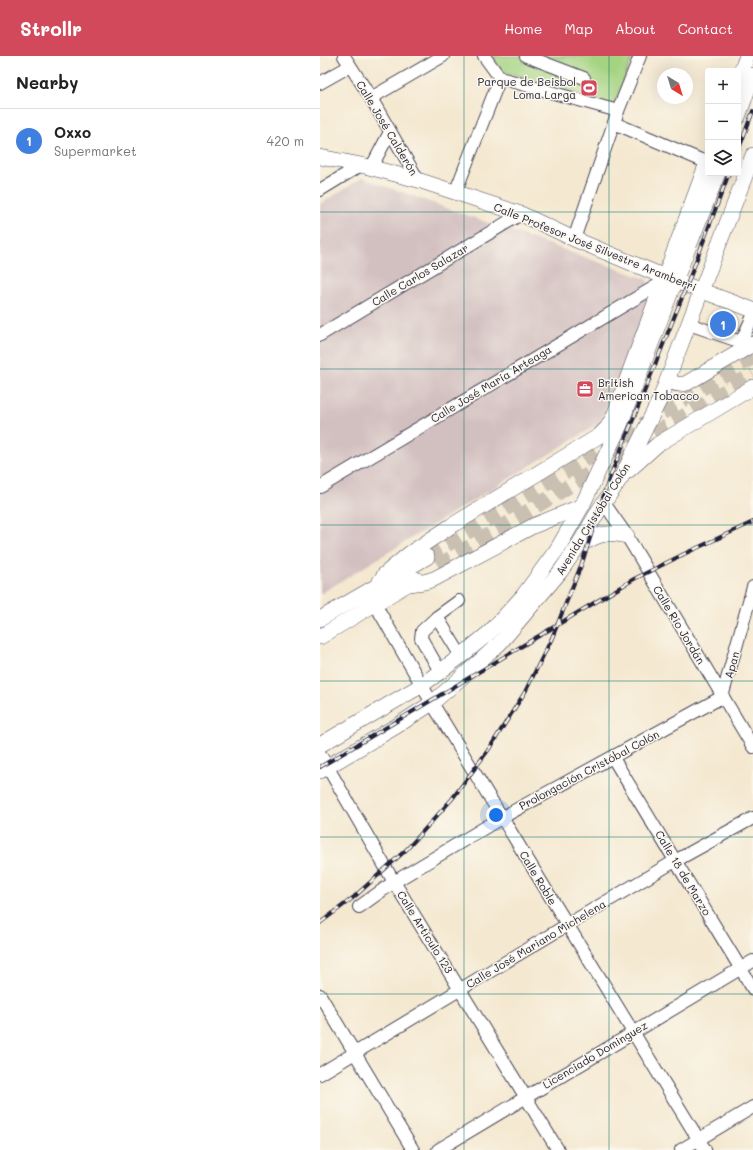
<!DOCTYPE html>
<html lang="en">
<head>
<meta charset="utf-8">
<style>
	:root { --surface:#fff; --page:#f6f6f6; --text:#222; --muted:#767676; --line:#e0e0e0; --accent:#d1495b }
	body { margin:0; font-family:Mali,sans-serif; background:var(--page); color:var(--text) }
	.controls { position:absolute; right:12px; top:12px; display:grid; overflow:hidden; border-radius:4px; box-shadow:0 4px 16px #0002 }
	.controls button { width:36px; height:36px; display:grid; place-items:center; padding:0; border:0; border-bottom:1px solid var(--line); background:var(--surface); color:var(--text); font:20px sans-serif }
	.compass { position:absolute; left:337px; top:12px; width:36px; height:36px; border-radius:50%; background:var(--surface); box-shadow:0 4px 16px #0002; rotate:142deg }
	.you { position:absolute; left:176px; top:759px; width:14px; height:14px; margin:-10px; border:3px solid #fff; border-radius:50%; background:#1a73e8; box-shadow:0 0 0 6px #1a73e833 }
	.badge { display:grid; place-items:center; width:26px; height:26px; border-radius:50%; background:var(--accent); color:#fff; font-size:13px; font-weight:700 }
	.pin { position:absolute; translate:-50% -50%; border:2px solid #fff; box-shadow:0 1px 4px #0006 }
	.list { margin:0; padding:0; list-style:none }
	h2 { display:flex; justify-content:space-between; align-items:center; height:52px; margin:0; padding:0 16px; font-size:17px }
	h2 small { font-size:13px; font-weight:400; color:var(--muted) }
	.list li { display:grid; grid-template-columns:26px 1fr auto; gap:12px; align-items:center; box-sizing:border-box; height:64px; padding:0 16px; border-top:1px solid var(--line) }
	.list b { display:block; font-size:15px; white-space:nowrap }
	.list p { margin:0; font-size:13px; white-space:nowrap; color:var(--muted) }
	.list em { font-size:13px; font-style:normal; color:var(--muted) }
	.icon { flex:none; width:22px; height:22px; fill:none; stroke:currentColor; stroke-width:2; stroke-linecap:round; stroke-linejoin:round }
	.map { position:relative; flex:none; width:433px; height:1094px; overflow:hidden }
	header { display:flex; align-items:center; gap:24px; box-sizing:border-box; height:56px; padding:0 20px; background:var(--accent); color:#fff }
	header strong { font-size:19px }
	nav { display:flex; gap:22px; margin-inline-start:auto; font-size:14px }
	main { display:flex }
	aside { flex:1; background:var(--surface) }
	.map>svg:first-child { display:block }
	.industrial { fill:#d2bfbf }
	.green { fill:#a4d381; stroke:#637a5e }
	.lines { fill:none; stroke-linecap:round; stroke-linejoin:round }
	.major-tunnel { stroke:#cac0b2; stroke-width:15; stroke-dasharray:15 8; stroke-linecap:butt }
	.minor-casing { stroke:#424051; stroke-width:14 }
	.major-casing { stroke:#424051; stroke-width:16 }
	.minor { stroke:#fff; stroke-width:12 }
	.major { stroke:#fff; stroke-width:15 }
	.rail-casing { stroke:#22223b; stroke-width:4 }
	.rail { stroke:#fbf7ec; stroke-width:2.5; stroke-dasharray:8; stroke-linecap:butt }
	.grid { fill:none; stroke:#0f766e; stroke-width:1; stroke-opacity:0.55 }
	.labels { text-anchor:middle; stroke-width:3; stroke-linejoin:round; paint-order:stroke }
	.poi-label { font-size:11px; fill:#22223b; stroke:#fbf7ec; text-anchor:end }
	.street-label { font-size:11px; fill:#22223b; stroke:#fbf7ec }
</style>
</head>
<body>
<header>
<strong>Strollr</strong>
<nav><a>Home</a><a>Map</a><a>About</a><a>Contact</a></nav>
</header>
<main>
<aside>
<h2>Nearby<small></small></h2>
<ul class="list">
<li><span class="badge" style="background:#3f7fe0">1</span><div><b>Oxxo</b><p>Supermarket</p></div><em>420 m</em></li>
</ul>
</aside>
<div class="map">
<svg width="433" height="1094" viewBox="0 0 433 1094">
	<rect width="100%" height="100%" fill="#fbf7ec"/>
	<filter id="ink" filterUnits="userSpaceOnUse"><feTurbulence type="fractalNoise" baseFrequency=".025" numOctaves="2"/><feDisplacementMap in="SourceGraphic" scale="8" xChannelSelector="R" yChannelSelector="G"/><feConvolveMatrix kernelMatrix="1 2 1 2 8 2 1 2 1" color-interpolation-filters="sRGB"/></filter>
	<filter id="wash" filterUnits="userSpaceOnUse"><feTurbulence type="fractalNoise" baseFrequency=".012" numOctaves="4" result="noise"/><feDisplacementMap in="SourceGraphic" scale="16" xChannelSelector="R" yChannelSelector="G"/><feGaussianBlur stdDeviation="0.9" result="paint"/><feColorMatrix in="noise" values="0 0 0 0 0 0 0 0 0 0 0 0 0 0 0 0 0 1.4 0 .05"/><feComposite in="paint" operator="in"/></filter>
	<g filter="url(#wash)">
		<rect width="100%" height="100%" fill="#f4e8d0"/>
		<!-- industrial -->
		<path class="industrial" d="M42 122 326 223 333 237 280 367 0 538V148Z"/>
		<!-- green -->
		<path class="green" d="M173 0H313L294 49 182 15Z"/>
	</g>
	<g filter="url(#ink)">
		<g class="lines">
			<!-- major-tunnel -->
			<g class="major-tunnel">
				<path d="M107 501 433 301"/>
				<path d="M118 510 433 318"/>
			</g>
			<!-- minor casing -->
			<g class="minor-casing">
				<g id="minor">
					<path d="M24 0 51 42 98 124"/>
					<path d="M164 0 180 22"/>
					<path d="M206 0 264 22"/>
					<path d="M180 22 298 55"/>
					<path d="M0 27 30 10"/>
					<path d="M51 42 123 0"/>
					<path d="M294 67 388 107"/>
					<path d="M51 112 70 76"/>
					<path d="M0 134 41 109"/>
					<path d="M135 137 180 22"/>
					<path d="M254 183 298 55 320 0"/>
					<path d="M369 268 421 286 433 260"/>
					<path d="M0 279 201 158"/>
					<path d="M0 431 343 226"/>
					<path d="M284 447 307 480 433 691"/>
					<path d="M55 548 112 647 385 1094"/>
					<path d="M117 561 141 600"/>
					<path d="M121 617 101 582 102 575 117 561 139 545"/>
					<path d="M0 698 74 826 238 1094"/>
					<path d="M293 702 433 933"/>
					<path d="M39 851 74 826 181 762 402 641 433 531"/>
					<path d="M0 939 93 1094"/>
					<path d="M0 1018 247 869 355 805 433 762"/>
					<path d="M118 1094 433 905"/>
					<path d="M361 1094 433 1051"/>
				</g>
			</g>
			<!-- major casing -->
			<g class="major-casing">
				<g id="major">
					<path d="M418 23 427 0"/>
					<path d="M418 61 433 19"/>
					<path d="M0 101 41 109 98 124 201 158 254 183 345 221 433 254"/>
					<path d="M348 323C354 328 359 330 367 327L433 288"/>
					<path d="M309 414 338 388 433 331"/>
					<path d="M258 490C276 480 286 474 307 480"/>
					<path d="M89 528 104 526 114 523 213 470 262 450"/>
					<path d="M57 530 65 518 89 498 131 470 279 380 287 372 294 360 311 312 388 104"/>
					<path d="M0 563 107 501"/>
					<path d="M0 581 96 523"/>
					<path d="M0 689 102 629 141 600 170 576 203 540 238 492 262 450 300 369 355 225 398 117"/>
					<path d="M0 715 75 671 112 647 133 629 180 587 240 516 258 490 279 454 302 420 340 343 433 99"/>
				</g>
			</g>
			<!-- minor -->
			<use href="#minor" class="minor"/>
			<!-- major -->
			<use href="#major" class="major"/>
			<!-- rail casing -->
			<g class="rail-casing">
				<g id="rail">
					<path d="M418 95 433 55"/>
					<path d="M0 711 314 523 364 498 433 466"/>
					<path d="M0 867 34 841 87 793 132 743 169 693 205 636 232 582 262 507 288 426 367 229 409 117"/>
				</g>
			</g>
			<!-- rail -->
			<use href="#rail" class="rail"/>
		</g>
	</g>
	<!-- grid -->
	<path class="grid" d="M144 0V1094M289 0V1094M0 156H433M0 313H433M0 469H433M0 625H433M0 781H433M0 938H433"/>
	<!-- icons -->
	<defs>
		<g id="stadium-square" transform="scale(0.9)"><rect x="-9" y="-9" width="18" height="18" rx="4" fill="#d1495b" stroke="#fbf7ec"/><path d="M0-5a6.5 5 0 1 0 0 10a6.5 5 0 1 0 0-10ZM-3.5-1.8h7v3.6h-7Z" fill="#fff"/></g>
		<g id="office-square" transform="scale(0.9)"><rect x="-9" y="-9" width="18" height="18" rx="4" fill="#d1495b" stroke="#fbf7ec"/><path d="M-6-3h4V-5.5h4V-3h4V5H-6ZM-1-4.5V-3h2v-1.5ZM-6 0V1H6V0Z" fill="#fff"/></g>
	</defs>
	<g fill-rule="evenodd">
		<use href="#stadium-square" x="269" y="32"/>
		<use href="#office-square" x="265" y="333"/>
	</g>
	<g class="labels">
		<!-- poi labels -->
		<g class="poi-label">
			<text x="256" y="30">Parque de Beisbol<tspan x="256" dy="13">Loma Larga</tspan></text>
			<text x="278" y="331" text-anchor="start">British<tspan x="278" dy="13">American Tobacco</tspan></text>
		</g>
		<!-- street labels -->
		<g class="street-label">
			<text transform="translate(67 72) rotate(59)" y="4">Calle José Calderón</text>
			<text transform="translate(275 191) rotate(22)" y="4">Calle Profesor José Silvestre Aramberri</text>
			<text transform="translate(100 219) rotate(-31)" y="4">Calle Carlos Salazar</text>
			<text transform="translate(171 328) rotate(-31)" y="4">Calle José María Arteaga</text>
			<text transform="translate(273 463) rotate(-58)" y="4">Avenida Cristóbal Colón</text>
			<text transform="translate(359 569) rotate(59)" y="4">Calle Río Jordán</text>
			<text transform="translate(412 609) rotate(-74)" y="4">Apan</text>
			<text transform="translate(269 714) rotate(-28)" y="4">Prolongación Cristóbal Colón</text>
			<text transform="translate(363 817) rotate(59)" y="4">Calle 18 de Marzo</text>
			<text transform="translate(218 822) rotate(59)" y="4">Calle Roble</text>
			<text transform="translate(105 876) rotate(58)" y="4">Calle Artículo 123</text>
			<text transform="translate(216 888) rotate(-31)" y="4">Calle José Mariano Michelena</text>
			<text transform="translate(275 999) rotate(-31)" y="4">Licenciado Dominguez</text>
		</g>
	</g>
</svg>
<div class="controls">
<button>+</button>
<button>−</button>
<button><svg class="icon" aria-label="layers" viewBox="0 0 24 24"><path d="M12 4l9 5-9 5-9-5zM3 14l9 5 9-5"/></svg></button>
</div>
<svg class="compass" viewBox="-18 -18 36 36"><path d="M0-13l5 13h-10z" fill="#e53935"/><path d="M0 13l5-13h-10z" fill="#767676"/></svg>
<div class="you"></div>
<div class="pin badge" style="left:403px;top:268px;background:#3f7fe0">1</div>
</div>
</main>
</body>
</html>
